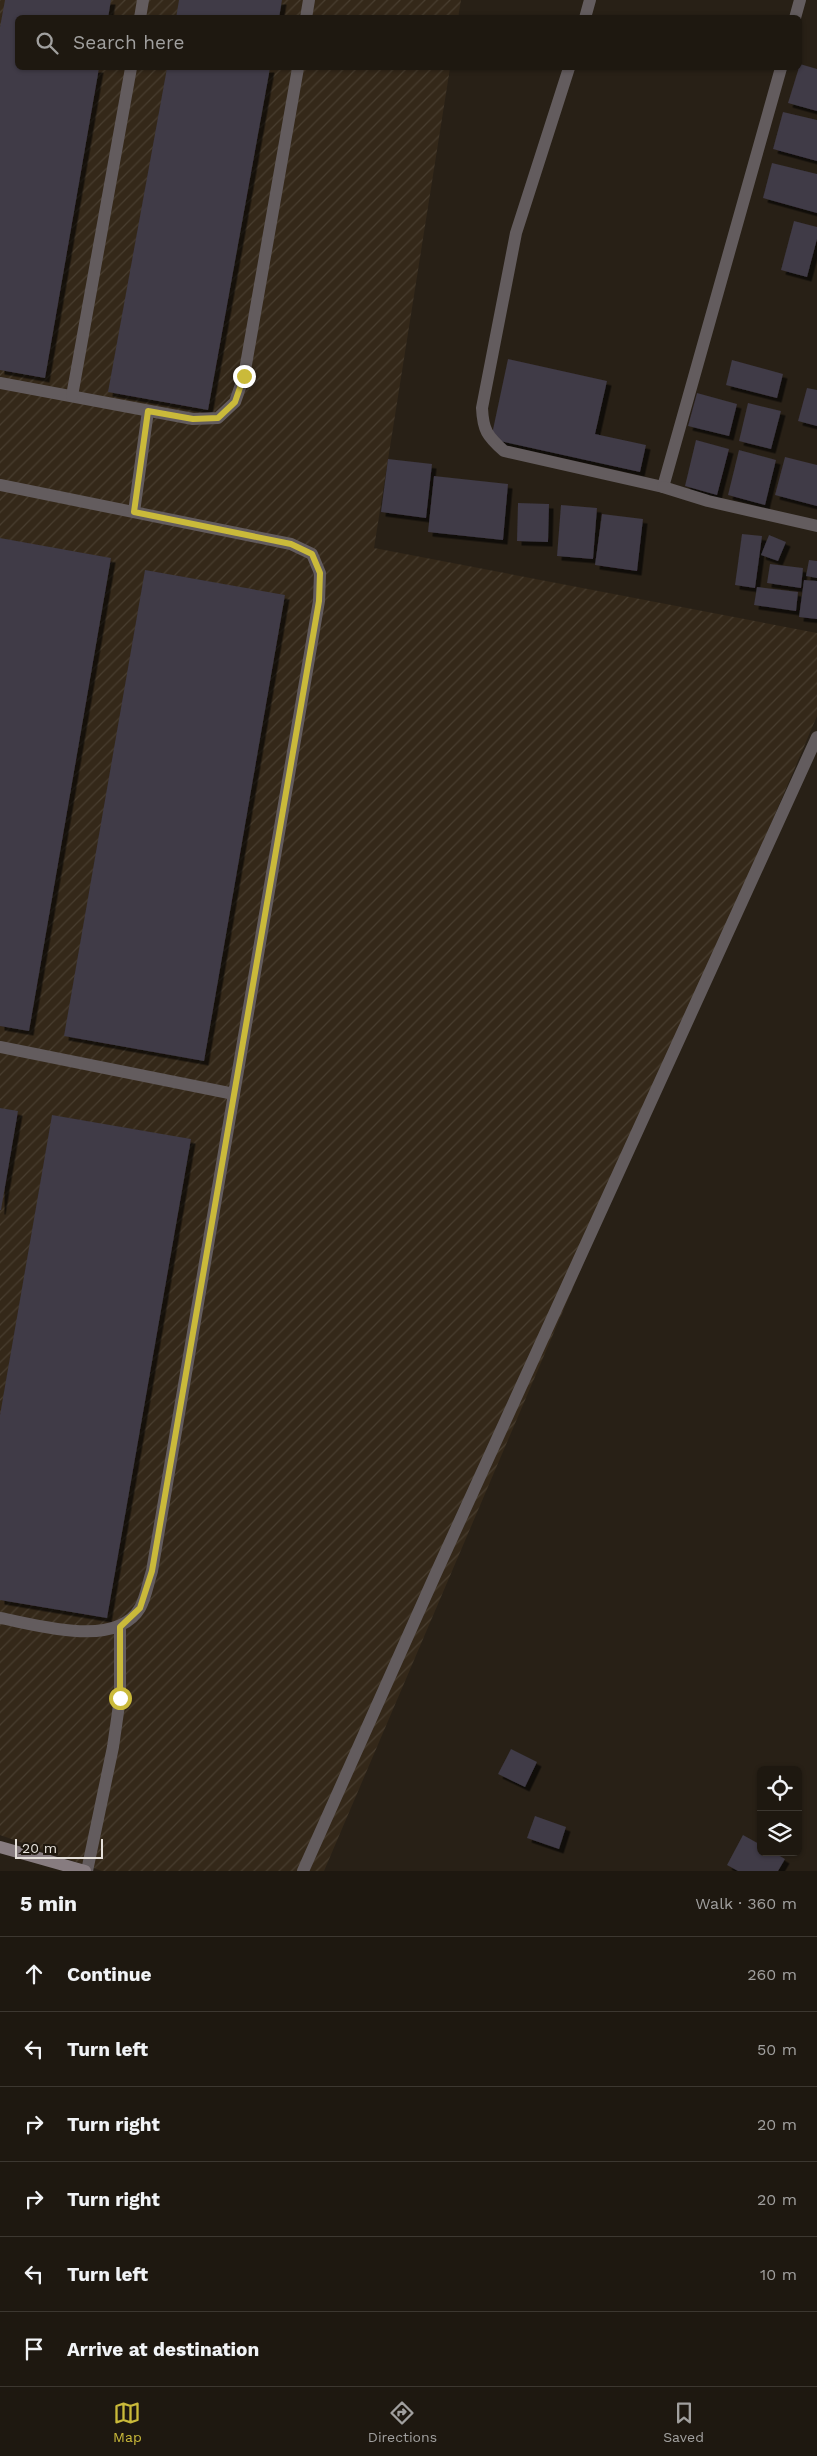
<!DOCTYPE html>
<html lang="en">
<head>
<meta charset="utf-8">
<style>
	:root { --surface:#1e1810; --page:#262119; --text:#f1f3f6; --muted:#a1a09f; --line:#3c3730; --accent:#caba3a }
	body { margin:0; font-family:"Work Sans",sans-serif; background:var(--page); color:var(--text) }
	.controls { position:absolute; right:15px; bottom:15px; display:grid; overflow:hidden; border-radius:8px; box-shadow:0 1px 4px #0004 }
	.controls button { width:45px; height:45px; display:grid; place-items:center; padding:0; border:0; border-bottom:1px solid var(--line); background:var(--surface); color:var(--text); font:25px sans-serif }
	.scale { position:absolute; left:15px; bottom:12px; width:88px; box-sizing:border-box; padding-left:5px; border:2px solid #e5e0da; border-top:0; font-size:14px; line-height:18px; white-space:nowrap; color:#e5e0da; -webkit-text-stroke:4px #1e170d; paint-order:stroke }
	.stop { position:absolute; width:15px; height:15px; margin:-11px; border:4px solid #caba3a; border-radius:50%; background:#fff }
	.stop.end { background:#caba3a; border-color:#fff; box-shadow:0 1px 5px #0008 }
	.list { margin:0; padding:0; list-style:none }
	h2 { display:flex; justify-content:space-between; align-items:center; height:65px; margin:0; padding:0 20px; font-size:21px }
	h2 small { font-size:16px; font-weight:400; color:var(--muted) }
	.list li { display:grid; grid-template-columns:32px 1fr auto; gap:15px; align-items:center; box-sizing:border-box; height:75px; padding:0 20px; border-top:1px solid var(--line) }
	.list b { display:block; font-size:19px; white-space:nowrap }
	.list em { font-size:16px; font-style:normal; color:var(--muted) }
	.icon { flex:none; width:28px; height:28px; fill:none; stroke:currentColor; stroke-width:2; stroke-linecap:round; stroke-linejoin:round }
	.map { position:relative; flex:none; width:817px; height:1871px; overflow:hidden }
	.search { position:absolute; background:var(--surface); box-shadow:0 1px 4px #0004; left:15px; right:15px; top:15px; height:55px; display:flex; align-items:center; gap:12px; box-sizing:border-box; padding:0 18px; border-radius:8px; color:var(--muted); font-size:19px }
	.sheet { height:515px; background:var(--surface) }
	nav { display:flex; justify-content:space-around; align-items:center; box-sizing:border-box; height:70px; border-top:1px solid var(--line); background:var(--surface); font-size:14px; color:var(--muted) }
	nav a { display:grid; justify-items:center; gap:2px }
	nav .on { color:var(--accent) }
	.map>svg:first-child { display:block }
	.industrial { fill:url(#industrial-furrows) }
	.building { fill:#3f3a46; filter:url(#shadow) }
	.lines { fill:none; stroke-linecap:round; stroke-linejoin:round }
	.lane { stroke:#635c5e; stroke-width:12 }
	.street { stroke:#635c5e; stroke-width:12 }
	.secondary { stroke:#877c80; stroke-width:12 }
	.route { stroke:#caba3a; stroke-width:6 }
</style>
</head>
<body>
<div class="map">
<svg width="817" height="1871" viewBox="0 0 817 1871">
	<defs>
		<pattern id="industrial-furrows" width="10" height="10" patternUnits="userSpaceOnUse" patternTransform="scale(1.25)"><rect width="10" height="10" fill="#342819"/><path d="M-1 1l2-2M0 10L10 0M9 11l2-2" fill="none" stroke="#483d2f"/></pattern>
		<filter id="shadow"><feDropShadow dx="4.5" dy="4.5" stdDeviation="0" flood-color="#0009"/></filter>
	</defs>
	<rect width="100%" height="100%" fill="#282016"/>
	<!-- industrial -->
	<path class="industrial" d="M0 0H461L458 18H18V68H450L374 548 817 633V716L324 1871H102L0 1835Z"/>
	<!-- building -->
	<g class="building">
		<path d="M5 0H111L108 18H18V68H99L45 378 0 370V27Z"/>
		<path d="M179 0H282L279 18H176Z"/>
		<path d="M800 64 817 69V111L788 103Z"/>
		<path d="M167 68H270L208 410 108 392Z"/>
		<path d="M783 112 817 120V161L773 149Z"/>
		<path d="M772 163 817 174V213L763 198Z"/>
		<path d="M794 221 817 227V239L807 277 781 270Z"/>
		<path d="M508 359 607 381 595 434 646 445 640 472 491 439Z"/>
		<path d="M732 360 783 374 777 398 726 385Z"/>
		<path d="M807 388 817 390V426L798 421Z"/>
		<path d="M697 393 737 404 729 436 688 426Z"/>
		<path d="M748 403 781 411 771 449 739 441Z"/>
		<path d="M696 440 729 449 717 495 685 486Z"/>
		<path d="M739 450 776 460 765 505 728 495Z"/>
		<path d="M785 457 817 465V506L775 495Z"/>
		<path d="M388 459 432 464 426 518 381 512Z"/>
		<path d="M434 476 508 484 503 540 428 532Z"/>
		<path d="M518 503 549 504 548 542 517 541Z"/>
		<path d="M561 505 597 508 593 559 557 556Z"/>
		<path d="M602 514 643 519 637 571 595 565Z"/>
		<path d="M742 534 762 536 755 588 735 585Z"/>
		<path d="M769 535 786 542 778 561 761 555Z"/>
		<path d="M0 538 111 558 29 1031 0 1026Z"/>
		<path d="M809 560 817 561V578L806 576Z"/>
		<path d="M770 564 803 568 801 588 767 583Z"/>
		<path d="M145 570 285 595 204 1061 64 1036Z"/>
		<path d="M804 580 817 581V619L799 617Z"/>
		<path d="M757 587 798 592 796 611 754 605Z"/>
		<path d="M0 1108 18 1111 1 1210H0Z"/>
		<path d="M52 1115 191 1139 107 1618 0 1600V1415Z"/>
		<path d="M511 1749 537 1762 525 1787 498 1774Z"/>
		<path d="M535 1816 566 1827 559 1849 527 1838Z"/>
		<path d="M743 1835 761 1845V1852H773L785 1859 778 1871H738L727 1865Z"/>
	</g>
	<g class="lines">
		<!-- lane -->
		<g class="lane">
			<path d="M140 18 143 0"/>
			<path d="M306 18 309 0"/>
			<path d="M0 383 193 419 218 418 235 402 244 376 298 68"/>
			<path d="M72 396 131 68"/>
			<path d="M0 485 291 544 312 554 320 573 319 601 234 1094 0 1047"/>
			<path d="M134 512 148 411"/>
			<path d="M0 1618C38 1625 116 1649 140 1608 146 1597 148 1583 152 1571L234 1094"/>
			<path d="M87 1871 113 1747 120 1698V1627"/>
		</g>
		<!-- street -->
		<g class="street">
			<path d="M585 18 590 0"/>
			<path d="M795 18 800 0"/>
			<path d="M569 68 516 233 482 408C483 430 487 436 504 451L663 487 781 68"/>
			<path d="M663 487 708 501 817 526"/>
			<path d="M303 1871 436 1573 817 737"/>
		</g>
		<!-- secondary -->
		<path class="secondary" d="M0 1847 85 1871"/>
	</g>
	<g class="lines">
		<!-- route -->
		<path class="route" d="M120 1698V1627L140 1608 152 1571 319 601 320 573 312 554 291 544 134 512 148 411 193 419 218 418 235 402 244 376"/>
	</g>
</svg>
<div class="controls">
<button><svg class="icon" aria-label="locate" viewBox="0 0 24 24"><circle cx="12" cy="12" r="6"/><path d="M12 2v4M12 18v4M2 12h4M18 12h4"/></svg></button>
<button><svg class="icon" aria-label="layers" viewBox="0 0 24 24"><path d="M12 4l9 5-9 5-9-5zM3 14l9 5 9-5"/></svg></button>
</div>
<div class="scale">20 m</div>
<div class="stop" style="left:120px;top:1698px"></div>
<div class="stop end" style="left:244px;top:376px"></div>
<div class="search"><svg class="icon" aria-label="search" viewBox="0 0 24 24"><circle cx="10" cy="10" r="6"/><path d="M15 15l6 6"/></svg>Search here</div>
</div>
<section class="sheet">
<h2>5 min<small>Walk · 360 m</small></h2>
<ul class="list">
<li><svg class="icon" aria-label="ahead" viewBox="0 0 24 24"><path d="M12 20V5M6 11l6-6 6 6"/></svg><div><b>Continue</b></div><em>260 m</em></li>
<li><svg class="icon" aria-label="left" viewBox="0 0 24 24"><path d="M17 20v-9H6M10 6l-5 5 5 5"/></svg><div><b>Turn left</b></div><em>50 m</em></li>
<li><svg class="icon" aria-label="right" viewBox="0 0 24 24"><path d="M7 20v-9h11M14 6l5 5-5 5"/></svg><div><b>Turn right</b></div><em>20 m</em></li>
<li><svg class="icon" aria-label="right" viewBox="0 0 24 24"><path d="M7 20v-9h11M14 6l5 5-5 5"/></svg><div><b>Turn right</b></div><em>20 m</em></li>
<li><svg class="icon" aria-label="left" viewBox="0 0 24 24"><path d="M17 20v-9H6M10 6l-5 5 5 5"/></svg><div><b>Turn left</b></div><em>10 m</em></li>
<li><svg class="icon" aria-label="arrive" viewBox="0 0 24 24"><path d="M6 21V4h12l-3 4 3 4H6"/></svg><div><b>Arrive at destination</b></div></li>
</ul>
</section>
<nav>
<a class="on"><svg class="icon" aria-label="map" viewBox="0 0 24 24"><path d="M3 6l6-2 6 2 6-2v14l-6 2-6-2-6 2zM9 4v14M15 6v14"/></svg>Map</a>
<a><svg class="icon" aria-label="directions" viewBox="0 0 24 24"><path d="M12 3l9 9-9 9-9-9zM9 14v-3h6M13 9l2 2-2 2"/></svg>Directions</a>
<a><svg class="icon" aria-label="saved" viewBox="0 0 24 24"><path d="M7 4h10v16l-5-4-5 4z"/></svg>Saved</a>
</nav>
</body>
</html>
